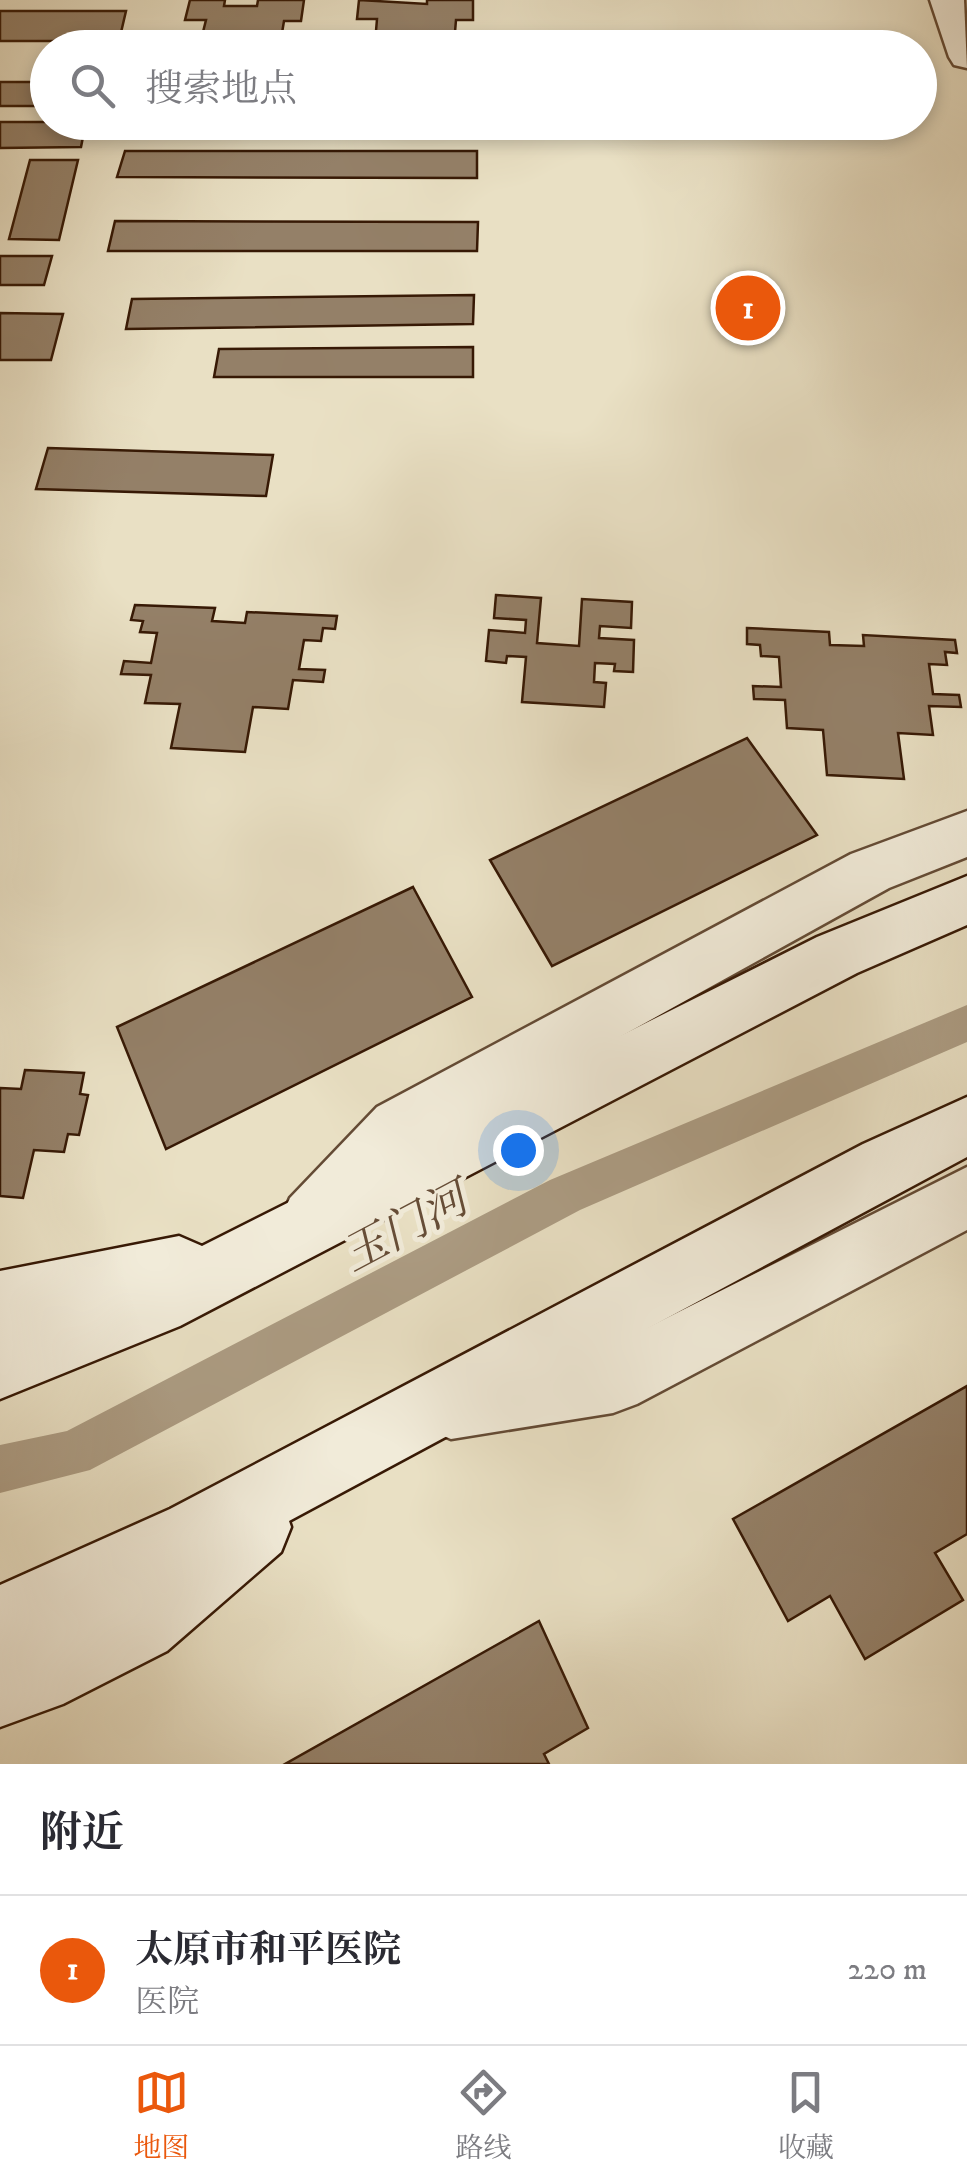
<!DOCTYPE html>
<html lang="zh">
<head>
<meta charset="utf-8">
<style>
	:root { --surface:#fff; --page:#f7f7f7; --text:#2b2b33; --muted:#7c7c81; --line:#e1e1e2; --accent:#ea580c }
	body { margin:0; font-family:"IM FELL DW Pica","Noto Serif SC",serif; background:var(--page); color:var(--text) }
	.you { position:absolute; left:518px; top:1150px; width:35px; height:35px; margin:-25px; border:8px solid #fff; border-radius:50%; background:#1a73e8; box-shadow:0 0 0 15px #1a73e833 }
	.badge { display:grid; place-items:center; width:65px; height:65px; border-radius:50%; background:var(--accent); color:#fff; font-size:32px; font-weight:700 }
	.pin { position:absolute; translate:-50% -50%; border:5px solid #fff; box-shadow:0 2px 10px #0006 }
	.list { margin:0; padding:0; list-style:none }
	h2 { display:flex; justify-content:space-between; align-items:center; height:130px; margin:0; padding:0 40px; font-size:42px }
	h2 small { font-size:32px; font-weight:400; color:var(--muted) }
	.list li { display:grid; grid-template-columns:65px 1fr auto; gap:30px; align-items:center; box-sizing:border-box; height:150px; padding:0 40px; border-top:2px solid var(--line) }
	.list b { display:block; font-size:38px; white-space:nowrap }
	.list p { margin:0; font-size:32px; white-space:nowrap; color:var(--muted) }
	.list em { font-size:32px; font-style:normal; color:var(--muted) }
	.icon { flex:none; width:55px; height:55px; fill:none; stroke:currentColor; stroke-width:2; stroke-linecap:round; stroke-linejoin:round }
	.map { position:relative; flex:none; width:967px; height:1764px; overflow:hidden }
	.search { position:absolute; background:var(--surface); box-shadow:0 5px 15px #0003; left:30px; right:30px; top:30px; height:110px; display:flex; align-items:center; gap:25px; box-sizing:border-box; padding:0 35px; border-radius:55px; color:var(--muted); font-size:38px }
	.sheet { height:280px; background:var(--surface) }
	nav { display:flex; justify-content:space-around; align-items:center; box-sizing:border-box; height:140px; border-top:2px solid var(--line); background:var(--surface); font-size:28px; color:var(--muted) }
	nav a { display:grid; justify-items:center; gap:5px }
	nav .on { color:var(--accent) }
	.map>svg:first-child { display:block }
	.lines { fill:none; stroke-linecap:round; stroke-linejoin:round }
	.canal { fill:#ac9c83; fill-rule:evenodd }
	.building { fill:#948068; stroke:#371905; stroke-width:2.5 }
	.tertiary-casing { stroke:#644b35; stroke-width:5 }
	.secondary-casing { stroke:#371905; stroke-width:5 }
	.tertiary { fill:#f1ebd9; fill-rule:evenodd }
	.secondary { fill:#f1ebd9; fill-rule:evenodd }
	.labels { text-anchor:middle; stroke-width:10; stroke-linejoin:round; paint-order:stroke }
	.water-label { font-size:45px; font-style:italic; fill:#664d37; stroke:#f1ebd9 }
</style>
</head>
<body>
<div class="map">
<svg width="967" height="1764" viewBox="0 0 967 1764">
	<rect width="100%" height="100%" fill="#e9e0c4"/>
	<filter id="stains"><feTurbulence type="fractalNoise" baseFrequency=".002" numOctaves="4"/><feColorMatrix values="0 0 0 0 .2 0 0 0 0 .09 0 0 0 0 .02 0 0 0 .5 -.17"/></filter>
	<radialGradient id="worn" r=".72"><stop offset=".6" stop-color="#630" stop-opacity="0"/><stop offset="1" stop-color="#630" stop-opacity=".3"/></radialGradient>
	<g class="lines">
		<!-- canal -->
		<path class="canal" d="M967 1005V1042L580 1210 90 1470 0 1493V1445L67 1431 550 1180Z"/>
	</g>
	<!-- building -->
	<g class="building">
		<path d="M190 0H225L224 6H257L258 0H304L301 21H284L280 45 200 44 206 20H185Z"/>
		<path d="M359 0 427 4V0H473V20H456L454 44 375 43 377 19H357Z"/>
		<path d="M0 11H126L119 41H0Z"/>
		<rect x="0" y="82" width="48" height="24"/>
		<path d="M0 122H86L81 147 0 148Z"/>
		<path d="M125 151H477V178L117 177Z"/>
		<path d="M30 160H78L59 240 9 239Z"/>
		<path d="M115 221 478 222 477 251H108Z"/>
		<path d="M0 256H52L44 285H0Z"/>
		<path d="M474 295 473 324 126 329 132 299Z"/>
		<path d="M0 313 63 314 51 360H0Z"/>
		<path d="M473 347V377H214L219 349Z"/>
		<path d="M48 448 273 455 266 496 36 489Z"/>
		<path d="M496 595 541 598 537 643 579 646 582 599 632 602 631 628 600 626 599 638 634 640 633 672 614 671 615 664 595 663 594 682 606 683 604 707 522 702 526 657 507 656 506 663 486 661 489 630 525 633 526 620 494 618Z"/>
		<path d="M135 605 215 608 212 621 245 623 247 612 337 616 335 629 323 628 321 641 304 640 299 669 325 670 323 682 293 680 288 709 253 707 245 752 171 748 180 704 145 703 151 675 121 674 124 661 151 663 157 633 140 632 143 621 131 620Z"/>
		<path d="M747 628 829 632 830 645 864 646 863 635 955 640 957 653 945 652 947 665 929 664 933 694 959 695 961 707 929 706 933 735 898 733 904 779 827 775 823 730 787 728 785 700 754 699 753 686 781 687 779 657 761 656 760 645 747 644Z"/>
		<path d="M747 738 817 835 552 966 490 860Z"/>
		<path d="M413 887 472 997 166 1149 117 1027Z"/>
		<path d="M25 1070 84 1073 80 1094 88 1095 79 1135 68 1134 64 1152 34 1150 23 1198 0 1196V1088L21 1089Z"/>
		<path d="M967 1386V1534L935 1553 963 1600 865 1659 830 1596 788 1621 733 1519Z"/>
		<path d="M539 1621 588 1728 544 1754 549 1764H285Z"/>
	</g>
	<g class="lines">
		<!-- tertiary casing -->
		<g class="tertiary-casing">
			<g id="tertiary">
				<path d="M930 0H964L967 68 954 65 949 57Z"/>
				<path d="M967 811V857L889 888 421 1147 334 1242 312 1251 290 1242 280 1220 290 1198 377 1107 851 854Z"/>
				<path d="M967 1167V1230L637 1404 613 1413 451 1439 427 1429 417 1405 427 1381 451 1371 607 1348Z"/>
			</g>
		</g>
		<!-- secondary casing -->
		<g class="secondary-casing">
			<g id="secondary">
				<path d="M967 876V925L857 973 180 1326 0 1399V1271L179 1236 202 1246 817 937Z"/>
				<path d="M967 1097V1157L289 1521 291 1527 281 1552 167 1651 63 1704 0 1727V1585L170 1509 863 1144Z"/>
			</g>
		</g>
		<!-- tertiary -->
		<use href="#tertiary" class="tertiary"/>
		<!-- secondary -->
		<use href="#secondary" class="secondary"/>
	</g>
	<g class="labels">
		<!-- water labels -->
		<g class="water-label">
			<text transform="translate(404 1226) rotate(-28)" y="16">玉门河</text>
		</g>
	</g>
	<rect width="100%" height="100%" filter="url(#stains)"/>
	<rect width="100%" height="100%" fill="url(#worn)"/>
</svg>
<div class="you"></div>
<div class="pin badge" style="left:748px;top:308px">1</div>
<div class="search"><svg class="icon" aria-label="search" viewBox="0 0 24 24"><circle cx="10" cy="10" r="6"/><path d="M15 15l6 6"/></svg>搜索地点</div>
</div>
<section class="sheet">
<h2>附近<small></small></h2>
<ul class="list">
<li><span class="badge">1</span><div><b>太原市和平医院</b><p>医院</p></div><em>220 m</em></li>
</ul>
</section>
<nav>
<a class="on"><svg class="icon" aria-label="map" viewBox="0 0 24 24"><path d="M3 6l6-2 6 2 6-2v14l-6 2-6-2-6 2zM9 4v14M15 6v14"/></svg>地图</a>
<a><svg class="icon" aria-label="directions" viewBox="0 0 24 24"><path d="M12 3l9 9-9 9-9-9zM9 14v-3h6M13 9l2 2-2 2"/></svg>路线</a>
<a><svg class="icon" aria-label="saved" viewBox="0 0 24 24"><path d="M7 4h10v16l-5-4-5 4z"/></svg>收藏</a>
</nav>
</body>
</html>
